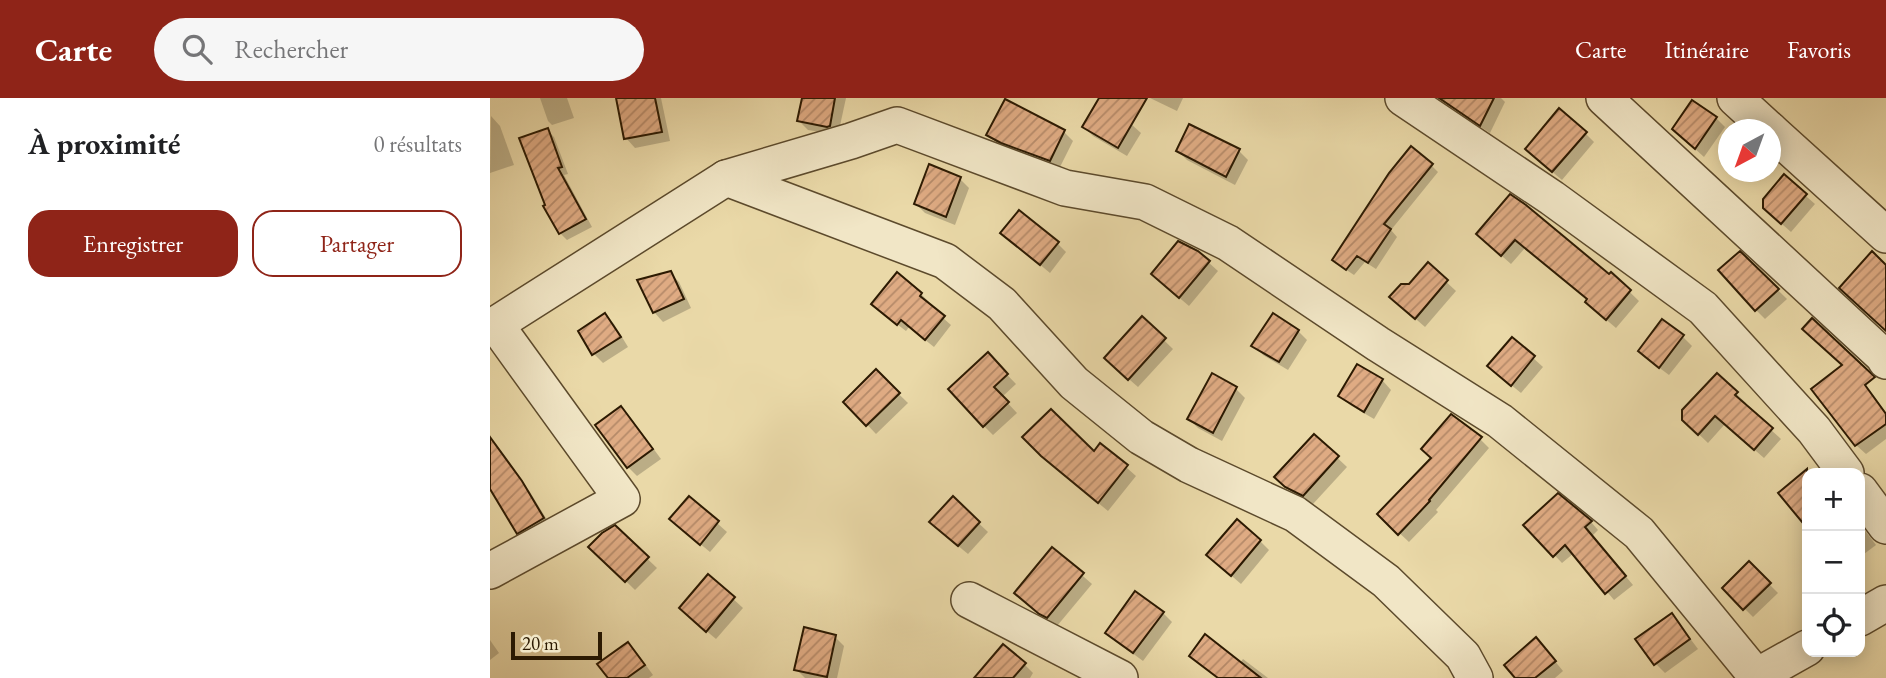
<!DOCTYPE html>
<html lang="fr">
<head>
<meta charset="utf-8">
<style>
	:root { --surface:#fff; --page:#f6f6f6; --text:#202124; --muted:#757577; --line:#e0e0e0; --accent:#8f2418 }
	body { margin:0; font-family:"EB Garamond",serif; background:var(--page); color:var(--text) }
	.controls { position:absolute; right:21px; bottom:21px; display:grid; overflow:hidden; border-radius:14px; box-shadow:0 4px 18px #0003 }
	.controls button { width:63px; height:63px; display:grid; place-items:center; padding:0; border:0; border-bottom:2px solid var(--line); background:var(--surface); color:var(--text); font:35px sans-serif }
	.compass { position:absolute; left:1228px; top:21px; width:63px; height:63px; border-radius:50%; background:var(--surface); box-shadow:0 4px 18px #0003; rotate:221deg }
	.scale { position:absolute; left:21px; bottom:18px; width:91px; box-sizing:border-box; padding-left:7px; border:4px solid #2c1a02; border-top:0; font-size:19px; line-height:24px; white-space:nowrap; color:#2c1a02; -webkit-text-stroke:5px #f1e6c6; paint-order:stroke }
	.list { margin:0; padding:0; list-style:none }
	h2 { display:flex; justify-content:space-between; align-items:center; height:91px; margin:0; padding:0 28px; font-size:30px }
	h2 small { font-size:23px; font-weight:400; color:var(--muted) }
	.actions { display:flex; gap:14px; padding:21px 28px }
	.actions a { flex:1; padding:16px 0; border:2px solid var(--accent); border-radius:21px; text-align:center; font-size:24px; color:var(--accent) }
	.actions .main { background:var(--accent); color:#fff }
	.icon { flex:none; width:38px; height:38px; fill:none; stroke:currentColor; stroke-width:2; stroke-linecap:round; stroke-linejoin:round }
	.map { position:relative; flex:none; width:1396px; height:580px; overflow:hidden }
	header { display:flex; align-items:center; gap:42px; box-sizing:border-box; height:98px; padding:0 35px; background:var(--accent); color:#fff }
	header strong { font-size:33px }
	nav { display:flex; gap:38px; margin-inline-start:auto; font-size:24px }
	.search { width:490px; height:63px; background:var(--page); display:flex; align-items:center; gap:18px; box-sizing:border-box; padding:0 24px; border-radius:38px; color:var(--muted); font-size:26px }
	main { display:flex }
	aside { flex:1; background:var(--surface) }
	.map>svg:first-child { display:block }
	.shadow { fill:#0003 }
	.building { fill:url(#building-hatch); stroke:#2c1a02; stroke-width:2 }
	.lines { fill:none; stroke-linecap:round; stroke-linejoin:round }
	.minor-casing { stroke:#5c4a2c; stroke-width:38 }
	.minor { stroke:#f1e6c6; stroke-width:35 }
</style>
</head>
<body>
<header>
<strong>Carte</strong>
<div class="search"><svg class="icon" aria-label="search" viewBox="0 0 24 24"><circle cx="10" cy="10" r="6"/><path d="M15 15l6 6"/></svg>Rechercher</div>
<nav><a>Carte</a><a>Itinéraire</a><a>Favoris</a></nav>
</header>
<main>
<aside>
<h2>À proximité<small>0 résultats</small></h2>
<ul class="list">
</ul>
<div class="actions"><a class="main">Enregistrer</a><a>Partager</a></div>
</aside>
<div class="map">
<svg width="1396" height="580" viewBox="0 0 1396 580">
	<defs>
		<pattern id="building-hatch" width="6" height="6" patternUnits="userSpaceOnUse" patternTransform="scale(1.75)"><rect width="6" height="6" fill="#dfab83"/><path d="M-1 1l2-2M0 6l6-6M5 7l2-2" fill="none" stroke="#b58a69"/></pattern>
	</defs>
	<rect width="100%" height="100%" fill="#ead9a8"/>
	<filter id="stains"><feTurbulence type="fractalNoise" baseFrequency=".00286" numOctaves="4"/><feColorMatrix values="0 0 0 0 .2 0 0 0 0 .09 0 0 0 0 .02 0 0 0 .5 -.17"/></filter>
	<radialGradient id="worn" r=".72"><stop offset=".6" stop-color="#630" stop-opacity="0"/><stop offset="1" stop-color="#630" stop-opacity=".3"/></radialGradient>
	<!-- shadow -->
	<g class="shadow">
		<path d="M50 0H77L84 20 62 27 58 23Z"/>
		<path d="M128 0H171L180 43 145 50 136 40Z"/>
		<path d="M314 0H356L348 37 318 32 309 23Z"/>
		<path d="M660 0H693L687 13Z"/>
		<path d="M973 0H1011L1015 4 1000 35 977 20 968 11Z"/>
		<path d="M516 3 574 34 583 43 569 71 522 53 507 45 498 36Z"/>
		<path d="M1 18 10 28 24 67 0 75Z"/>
		<path d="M1226 20 1235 29 1214 59 1193 40Z"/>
		<path d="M641 26 651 35 637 58 603 38 594 29Z"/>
		<path d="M57 32 64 39 78 76 74 77 102 129 77 142 70 135Z"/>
		<path d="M1095 35 1104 44 1072 82 1046 60Z"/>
		<path d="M688 53H749L758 62 745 87 697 62Z"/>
		<path d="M941 67 948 74 901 132 907 139 886 171 875 164 864 177 852 169Z"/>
		<path d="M1294 79 1325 106 1301 134 1284 119Z"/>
		<path d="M470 81 479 90 465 127 435 115 426 106Z"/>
		<path d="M1020 98 1119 178 1121 176 1149 203 1126 230 1106 213 1098 202 1035 150 1021 166 997 145Z"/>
		<path d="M512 135 567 145 576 154 560 175Z"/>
		<path d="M707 154 728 173 699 208 672 185Z"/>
		<path d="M1250 155 1297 201 1275 221 1266 212Z"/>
		<path d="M938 167 966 193 935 229 911 208Z"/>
		<path d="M180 175 189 184 201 210 173 224 164 214Z"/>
		<path d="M407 177 431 196 439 204 437 206 461 227 444 249 419 229 416 233 391 214Z"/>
		<path d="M115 217 124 226 138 249 113 265 104 256Z"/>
		<path d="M652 221 683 251 648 289 625 269Z"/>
		<path d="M808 233 817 242 798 272 773 257 764 247Z"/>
		<path d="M1193 239 1202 248 1179 277 1159 262Z"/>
		<path d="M1022 241 1053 269 1031 295 1009 277Z"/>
		<path d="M498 257 526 286 512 299 527 315 503 337 494 328Z"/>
		<path d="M386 274 418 305 386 336 356 304Z"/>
		<path d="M1366 274 1396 315V341L1376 356 1366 347Z"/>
		<path d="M1227 277 1256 305 1253 307 1291 341 1274 360 1235 326 1218 345 1193 321Z"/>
		<path d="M722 278 746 291 755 300 732 343 708 330 699 321Z"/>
		<path d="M892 282 901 292 884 321 860 307 850 298Z"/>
		<path d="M131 310 140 319 171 361 147 378 138 369Z"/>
		<path d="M824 338 857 369 823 406 806 398 795 388Z"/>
		<path d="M0 339 40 394 62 430 37 444 28 434 0 388Z"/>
		<path d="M534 339 604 355 611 347 646 378 618 413 562 367Z"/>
		<path d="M990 341 999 350 946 412 948 414 919 444 889 416Z"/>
		<path d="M1319 372 1323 375H1317V425L1291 395Z"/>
		<path d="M199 400 237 434 220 454 191 430Z"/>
		<path d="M463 401 498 434 478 456 450 433Z"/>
		<path d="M1101 424 1108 432 1102 438 1143 487 1124 502 1084 455 1072 465 1036 427Z"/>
		<path d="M1370 426 1386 447 1370 459Z"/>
		<path d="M125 430 167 470 145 492 101 449Z"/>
		<path d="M770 443 779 452 751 486 728 466Z"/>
		<path d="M562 451 602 486 567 528 536 504Z"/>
		<path d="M1259 466 1288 495 1263 519 1234 490Z"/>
		<path d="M218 478 253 510 226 541 200 519Z"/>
		<path d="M673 515 682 524 653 563 626 543 617 534Z"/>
		<path d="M1181 517 1190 527 1208 551 1175 575 1166 566 1148 542Z"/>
		<path d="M345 539 354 548 347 580H315L306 571Z"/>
		<path d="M0 542 9 555 0 562Z"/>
		<path d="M138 546 147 555 163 577 159 580H120Z"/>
		<path d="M1055 551 1073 573 1065 580H1027Z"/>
		<path d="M753 561 778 580H728L709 566 750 565Z"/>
		<path d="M534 566 543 575 540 580H486Z"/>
	</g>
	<!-- building -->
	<g class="building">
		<path d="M126 0H165L172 34 134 41Z"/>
		<path d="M312 0H345L340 28 337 29 307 23Z"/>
		<path d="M609 0H657L628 50 592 29Z"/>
		<path d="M949 0H1004L990 28Z"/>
		<path d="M515 1 575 32 560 63 511 45 496 37Z"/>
		<path d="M1202 2 1227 19 1205 51 1182 31Z"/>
		<path d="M1069 10 1097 34 1062 74 1035 51Z"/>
		<path d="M699 26 750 51 736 79 686 53Z"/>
		<path d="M58 30 72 69 68 70 96 121 69 136 53 108 55 107 29 40Z"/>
		<path d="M921 48 943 66 894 126 901 131 878 165 867 158 856 172 842 162 899 75Z"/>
		<path d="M439 66 471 79 456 119 424 106Z"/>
		<path d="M1294 76 1317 96 1291 126 1273 110V101Z"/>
		<path d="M1020 96 1036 107 1119 176 1121 174 1141 192 1116 222 1095 204 1097 201 1025 142 1011 158 986 136Z"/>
		<path d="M529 112 569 144 550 167 510 135Z"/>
		<path d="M688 143 708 153 720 163 689 200 661 176Z"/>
		<path d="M1250 153 1289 191 1265 213 1228 172Z"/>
		<path d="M1382 153 1396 167V233L1349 190Z"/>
		<path d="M938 164 958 182 925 221 899 199 911 186H919Z"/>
		<path d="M181 173 194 201 163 215 147 182Z"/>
		<path d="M407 174 432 195 430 198 455 218 435 242 411 222 407 227 381 206Z"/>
		<path d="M115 215 131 239 102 257 88 233Z"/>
		<path d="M783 215 809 232 789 264 761 248Z"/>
		<path d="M652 218 676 240 638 282 614 260Z"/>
		<path d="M1322 220 1385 279 1375 287 1396 316V326L1365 348 1321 291 1352 267 1312 231Z"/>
		<path d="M1172 221 1194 237 1169 270 1148 253Z"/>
		<path d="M1022 239 1045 258 1021 288 997 268Z"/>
		<path d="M498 254 518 276 504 289 519 304 493 329 458 291Z"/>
		<path d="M867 266 893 281 874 314 848 298Z"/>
		<path d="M386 271 410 295 376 328 353 304Z"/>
		<path d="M722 275 747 289 723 335 697 321Z"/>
		<path d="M1227 275 1248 294 1245 297 1283 330 1264 352 1225 318 1208 337 1192 322V312Z"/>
		<path d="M131 308 163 351 137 370 105 327Z"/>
		<path d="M561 311 604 353 610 345 638 367 608 405 551 358 532 339Z"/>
		<path d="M961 316 992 339 939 402 940 403 908 437 887 416 941 360 931 351Z"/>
		<path d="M824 336 849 358 813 398 795 389 784 379Z"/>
		<path d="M0 339 32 383 54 420 27 436 0 391Z"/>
		<path d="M1317 371V430L1288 395Z"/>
		<path d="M1068 395 1102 423 1095 429 1136 478 1115 496 1075 447 1063 459 1033 427Z"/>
		<path d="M199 398 229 423 210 447 179 421Z"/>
		<path d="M463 398 490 424 468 448 439 424Z"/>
		<path d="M747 421 771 442 741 478 716 457Z"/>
		<path d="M125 427 159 459 135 484 98 449 112 435Z"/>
		<path d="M562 449 594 475 557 520 549 516 524 495Z"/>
		<path d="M1259 463 1281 485 1253 512 1232 490Z"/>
		<path d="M218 476 245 499 216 534 189 510Z"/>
		<path d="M645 493 674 514 643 555 615 535Z"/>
		<path d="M1182 515 1200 541 1164 567 1145 541Z"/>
		<path d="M314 529 346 537 337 579 304 572Z"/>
		<path d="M715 536 771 580H728L699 558Z"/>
		<path d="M1046 539 1066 563 1045 580H1025L1014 567Z"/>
		<path d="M138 544 155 567 137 580H118L107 566Z"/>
		<path d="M513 546 536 565 523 580H484Z"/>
	</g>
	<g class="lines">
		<!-- minor casing -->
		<g class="minor-casing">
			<g id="minor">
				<path d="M913 0 1062 100 1213 210 1324 332 1356 375"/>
				<path d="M1114 0 1393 258 1396 263"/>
				<path d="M1245 0 1280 32"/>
				<path d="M1280 32 1396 137"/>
				<path d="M236 80 455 163 512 206 584 285 651 339 699 367 805 416 896 483 973 558 985 580"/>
				<path d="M0 230 236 80 361 43 407 27 575 90 655 104 738 145 888 246 1010 323 1149 435 1268 580"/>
				<path d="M1370 393 1396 428"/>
				<path d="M0 473 132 401 6 227"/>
				<path d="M479 502 630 580"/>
				<path d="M1370 520 1396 505"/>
				<path d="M1267 578 1317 550"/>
			</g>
		</g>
		<!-- minor -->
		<use href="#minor" class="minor"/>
	</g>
	<rect width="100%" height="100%" filter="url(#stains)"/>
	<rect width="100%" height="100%" fill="url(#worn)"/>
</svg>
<div class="controls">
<button>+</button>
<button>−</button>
<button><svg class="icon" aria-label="locate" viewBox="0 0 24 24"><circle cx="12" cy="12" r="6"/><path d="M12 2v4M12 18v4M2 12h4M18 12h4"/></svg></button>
</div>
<svg class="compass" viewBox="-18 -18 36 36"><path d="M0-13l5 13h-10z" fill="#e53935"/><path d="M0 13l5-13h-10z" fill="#757577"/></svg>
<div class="scale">20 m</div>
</div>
</main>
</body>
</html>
